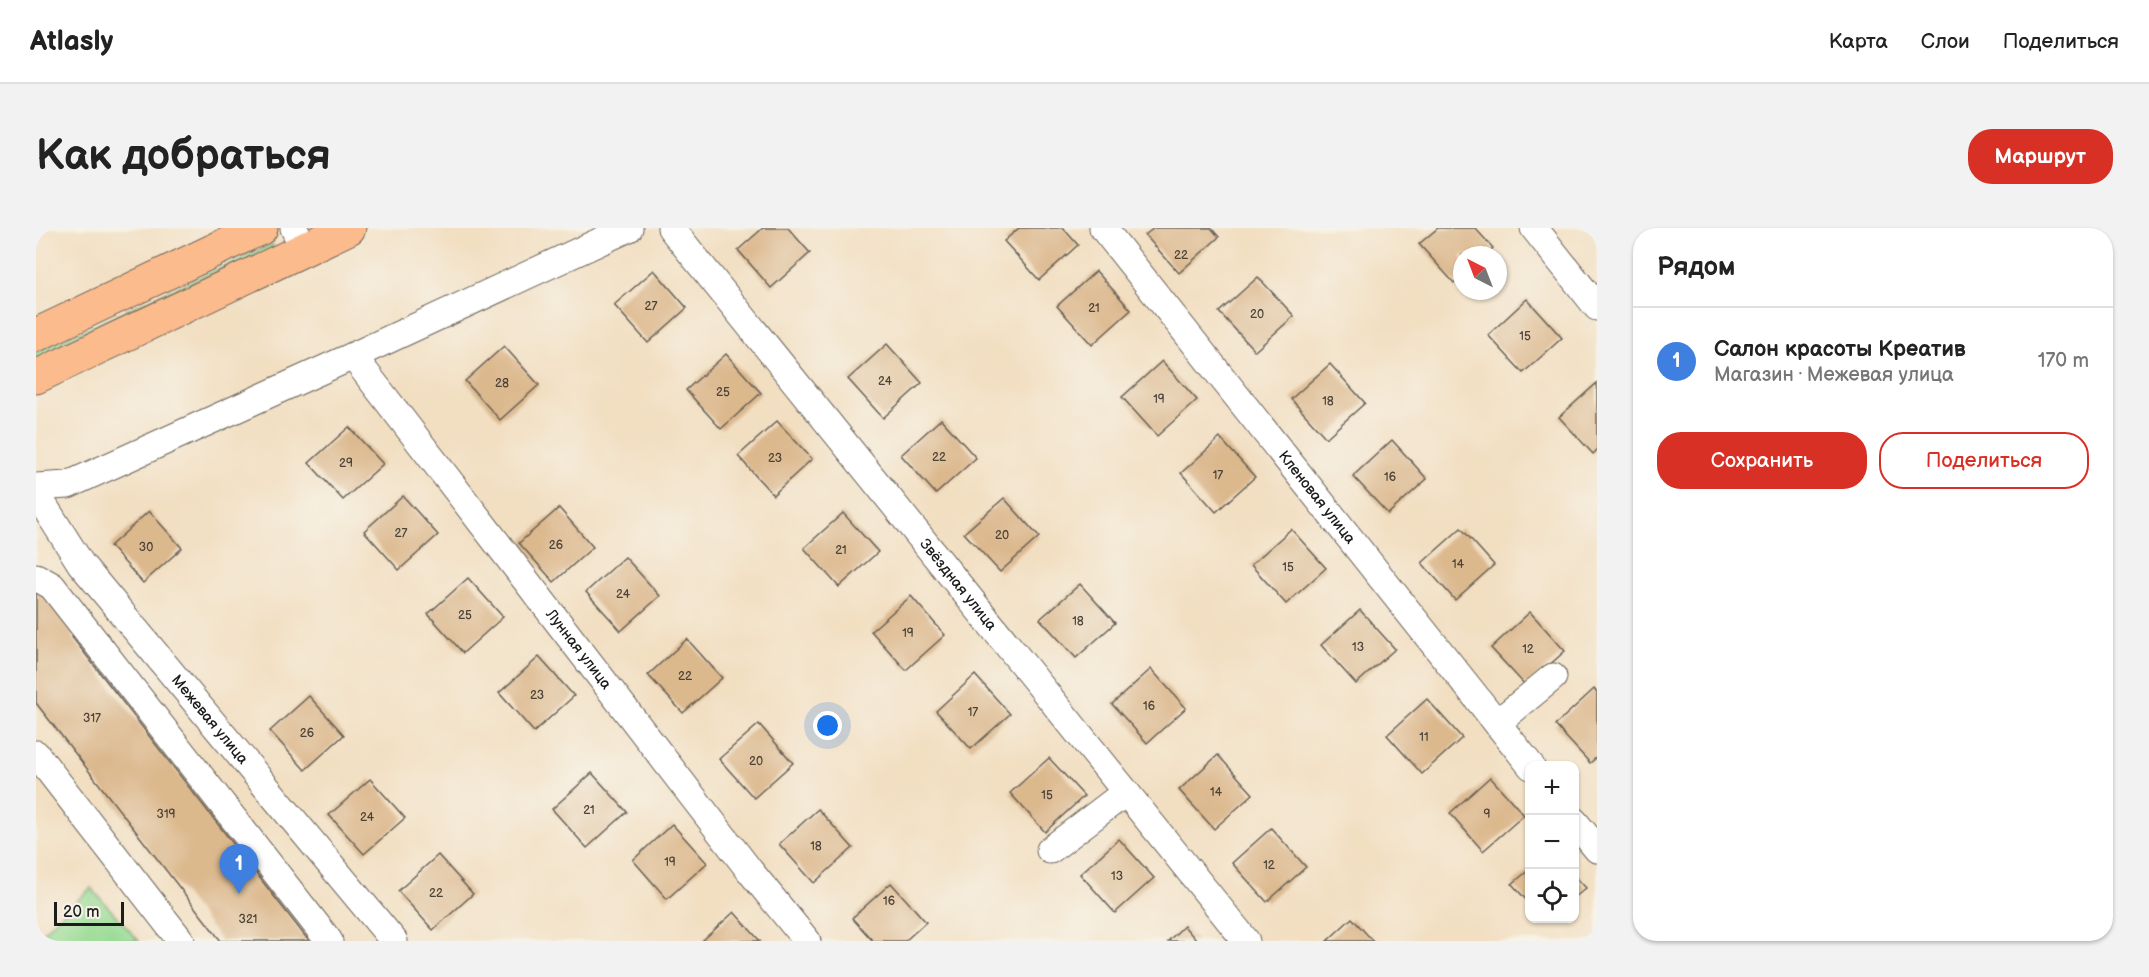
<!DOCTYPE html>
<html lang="ru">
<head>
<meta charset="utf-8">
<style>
	:root { --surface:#fff; --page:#f2f2f2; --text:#222; --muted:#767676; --line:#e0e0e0; --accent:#d93025 }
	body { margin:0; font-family:"Balsamiq Sans",sans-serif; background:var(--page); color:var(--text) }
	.controls { position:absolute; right:18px; bottom:18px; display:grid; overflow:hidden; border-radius:12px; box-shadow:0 2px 4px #0004 }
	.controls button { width:54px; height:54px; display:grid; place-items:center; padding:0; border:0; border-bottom:2px solid var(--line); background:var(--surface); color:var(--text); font:30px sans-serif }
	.compass { position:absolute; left:1417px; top:18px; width:54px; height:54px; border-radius:50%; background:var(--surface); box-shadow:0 2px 4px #0004; rotate:318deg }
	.scale { position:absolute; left:18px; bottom:15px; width:70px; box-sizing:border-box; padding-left:6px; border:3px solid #1c1c1c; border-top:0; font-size:16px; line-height:21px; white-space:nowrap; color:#1c1c1c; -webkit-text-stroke:4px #f7f3e8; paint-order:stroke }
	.you { position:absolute; left:792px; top:498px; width:21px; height:21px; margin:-15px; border:4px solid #fff; border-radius:50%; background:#1a73e8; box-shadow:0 0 0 9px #1a73e833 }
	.badge { display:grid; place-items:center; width:39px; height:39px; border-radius:50%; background:var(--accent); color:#fff; font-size:20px; font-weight:700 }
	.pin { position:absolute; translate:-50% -50px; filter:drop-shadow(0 2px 3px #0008) }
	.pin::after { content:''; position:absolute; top:32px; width:21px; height:18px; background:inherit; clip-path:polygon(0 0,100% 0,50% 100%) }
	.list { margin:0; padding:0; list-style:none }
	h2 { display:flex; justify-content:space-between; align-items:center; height:78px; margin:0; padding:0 24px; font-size:26px }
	h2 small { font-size:20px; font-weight:400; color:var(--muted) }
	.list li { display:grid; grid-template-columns:39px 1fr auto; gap:18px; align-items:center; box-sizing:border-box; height:108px; padding:0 24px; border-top:2px solid var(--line) }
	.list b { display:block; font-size:22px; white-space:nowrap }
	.list p { margin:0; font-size:20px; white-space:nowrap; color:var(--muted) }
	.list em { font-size:20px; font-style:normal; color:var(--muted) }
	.actions { display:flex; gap:12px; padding:18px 24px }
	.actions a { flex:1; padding:14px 0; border:2px solid var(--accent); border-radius:24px; text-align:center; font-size:21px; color:var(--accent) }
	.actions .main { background:var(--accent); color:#fff }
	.icon { flex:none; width:33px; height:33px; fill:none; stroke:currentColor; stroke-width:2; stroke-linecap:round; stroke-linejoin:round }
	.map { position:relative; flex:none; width:1561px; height:713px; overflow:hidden; border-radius:24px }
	header { display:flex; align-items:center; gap:36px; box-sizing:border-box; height:84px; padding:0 30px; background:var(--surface); border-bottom:2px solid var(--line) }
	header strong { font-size:28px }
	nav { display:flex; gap:33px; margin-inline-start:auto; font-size:21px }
	.intro { display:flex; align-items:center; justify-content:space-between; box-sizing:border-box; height:144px; padding:0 36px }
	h1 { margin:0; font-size:42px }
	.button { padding:15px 27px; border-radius:24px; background:var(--accent); color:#fff; font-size:21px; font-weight:700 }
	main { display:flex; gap:36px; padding:0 36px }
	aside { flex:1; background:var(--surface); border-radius:24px; box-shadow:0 2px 4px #0004 }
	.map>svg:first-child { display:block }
	.green { fill:#96da93; stroke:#597b58; stroke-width:1.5 }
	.building { fill:#dcb88d }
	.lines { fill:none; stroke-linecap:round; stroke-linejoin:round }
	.minor-casing { stroke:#676056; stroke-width:29 }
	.major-casing { stroke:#676056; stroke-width:35 }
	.minor { stroke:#fff; stroke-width:27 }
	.major { stroke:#fbbb8d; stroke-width:33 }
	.labels { text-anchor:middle; stroke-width:4.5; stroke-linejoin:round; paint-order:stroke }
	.number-label { font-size:12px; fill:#4c4338 }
	.street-label { font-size:15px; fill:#1c1c1c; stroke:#f7f3e8 }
</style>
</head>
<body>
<header>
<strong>Atlasly</strong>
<nav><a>Карта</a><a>Слои</a><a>Поделиться</a></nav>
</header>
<div class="intro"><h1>Как добраться</h1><a class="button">Маршрут</a></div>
<main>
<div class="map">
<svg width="1561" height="713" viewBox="0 0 1561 713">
	<rect width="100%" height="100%" fill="#f7f3e8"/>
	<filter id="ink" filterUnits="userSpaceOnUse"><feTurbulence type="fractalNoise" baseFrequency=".0167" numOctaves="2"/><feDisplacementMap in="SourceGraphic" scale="12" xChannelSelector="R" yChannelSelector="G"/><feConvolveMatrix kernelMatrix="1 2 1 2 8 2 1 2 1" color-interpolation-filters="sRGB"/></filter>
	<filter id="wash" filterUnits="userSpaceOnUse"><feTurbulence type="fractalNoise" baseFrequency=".008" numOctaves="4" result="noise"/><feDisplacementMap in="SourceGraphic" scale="24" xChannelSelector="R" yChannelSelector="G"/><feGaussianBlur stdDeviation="1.35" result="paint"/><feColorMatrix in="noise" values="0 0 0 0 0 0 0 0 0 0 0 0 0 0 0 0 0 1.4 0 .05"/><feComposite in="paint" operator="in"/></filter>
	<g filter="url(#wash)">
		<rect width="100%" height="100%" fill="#f2dfc2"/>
		<!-- green -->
		<g class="green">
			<path d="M236 16 241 26 0 141V124Z"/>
			<path d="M55 660 103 713H0V710Z"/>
		</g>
		<g id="blocks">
			<!-- building -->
			<g class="building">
				<path d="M727 0H752L774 25 735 60 702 22Z"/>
				<path d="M983 0H1027L1042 17 1003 52 968 13Z"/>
				<path d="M1118 0H1175L1183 9 1143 45 1109 7Z"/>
				<path d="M1402 0H1439L1457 20 1450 27H1426V48L1418 55 1383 16Z"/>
				<path d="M618 42 651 80 612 115 578 77Z"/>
				<path d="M1060 43 1095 82 1056 117 1021 78Z"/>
				<path d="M1222 49 1258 88 1219 123 1183 84Z"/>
				<path d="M1491 71 1526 110 1487 145 1452 107Z"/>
				<path d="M851 116 886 155 847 190 812 151Z"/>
				<path d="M468 118 503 157 464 192 429 153Z"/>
				<path d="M690 126 725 165 685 201 650 162Z"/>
				<path d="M1126 133 1161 172 1121 208 1086 169Z"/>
				<path d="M1294 136 1329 175 1290 210 1255 171Z"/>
				<path d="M1561 155V222L1557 226 1523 189Z"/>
				<path d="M905 191 940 230 900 266 865 227Z"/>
				<path d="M741 193 776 231 737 267 702 228Z"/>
				<path d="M313 199 347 236 307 272 273 235Z"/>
				<path d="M1184 210 1219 249 1180 284 1145 245Z"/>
				<path d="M1356 212 1391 251 1352 286 1317 248Z"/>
				<path d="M367 268 402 307 363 342 328 303Z"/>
				<path d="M968 270 1003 309 964 344 928 305Z"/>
				<path d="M523 280 557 319 518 354 483 315Z"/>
				<path d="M113 283 146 320 107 355 74 318Z"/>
				<path d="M807 285 842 324 803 359 768 320Z"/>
				<path d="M1425 300 1458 337 1419 372 1386 335Z"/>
				<path d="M1255 301 1290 340 1250 376 1215 337Z"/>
				<path d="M589 329 624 368 585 403 550 364Z"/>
				<path d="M432 350 467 389 427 425 392 386Z"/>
				<path d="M1044 356 1079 395 1040 430 1004 391Z"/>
				<path d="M4 360 40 405 36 409 273 713H185L0 475V364Z"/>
				<path d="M875 368 909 407 870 442 835 403Z"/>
				<path d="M1324 382 1359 421 1320 456 1285 417Z"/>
				<path d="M1494 384 1529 423 1490 458 1455 420Z"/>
				<path d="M651 411 686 450 647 485 612 447Z"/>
				<path d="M503 429 538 468 498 504 463 465Z"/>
				<path d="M1115 441 1150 480 1111 515 1076 476Z"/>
				<path d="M939 447 974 486 935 521 900 483Z"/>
				<path d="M1558 461 1561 465V529L1554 535 1519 497Z"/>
				<path d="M273 468 308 507 269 542 234 503Z"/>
				<path d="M1391 471 1426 510 1386 546 1351 507Z"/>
				<path d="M723 496 757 535 718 570 683 531Z"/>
				<path d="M1182 527 1217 566 1178 601 1143 562Z"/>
				<path d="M1013 530 1048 568 1009 604 974 565Z"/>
				<path d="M556 545 591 584 551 620 516 581Z"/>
				<path d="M1454 549 1488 587 1447 623 1414 585Z"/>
				<path d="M334 551 369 590 328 626 293 587Z"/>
				<path d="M782 581 817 620 778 655 743 616Z"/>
				<path d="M636 596 671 635 631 671 597 632Z"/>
				<path d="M1235 600 1270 639 1231 674 1196 635Z"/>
				<path d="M1083 611 1118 650 1079 685 1044 646Z"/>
				<path d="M402 627 437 666 397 702 362 663Z"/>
				<path d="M1494 641V676L1476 656Z"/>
				<path d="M1538 647 1550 660 1538 670Z"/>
				<path d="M855 655 890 694 869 713H837L816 690Z"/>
				<path d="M698 684 724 713H666Z"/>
				<path d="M1316 690 1337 713H1291Z"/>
				<path d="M1148 698 1161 713H1132Z"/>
			</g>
		</g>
	</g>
	<g filter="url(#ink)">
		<use href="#blocks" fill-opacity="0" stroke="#676056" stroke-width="1.5"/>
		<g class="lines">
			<!-- minor casing -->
			<g class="minor-casing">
				<g id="minor">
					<path d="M258 0 268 22"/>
					<path id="s1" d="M635 0 1210 713"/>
					<path id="s2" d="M1067 0 1495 538"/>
					<path d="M1498 0 1561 79"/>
					<path id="s3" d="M317 128 714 643 771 713"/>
					<path d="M0 259 32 257 317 128 593 0"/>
					<path id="s4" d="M0 265 45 336 358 713"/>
					<path d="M0 349 16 358 293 713"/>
					<path d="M1461 495 1517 449"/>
					<path d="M0 526 145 713"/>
					<path d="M1538 593 1561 621"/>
					<path d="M1014 622 1090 564"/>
				</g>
			</g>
			<!-- major casing -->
			<g class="major-casing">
				<g id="major">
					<path d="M0 107 225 0"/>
					<path d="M0 149 313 0"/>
				</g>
			</g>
			<!-- minor -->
			<use href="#minor" class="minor"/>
			<!-- major -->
			<use href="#major" class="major"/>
		</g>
	</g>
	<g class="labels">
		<!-- number labels -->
		<g class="number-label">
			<text x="1145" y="31">22</text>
			<text x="615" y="82">27</text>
			<text x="1058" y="84">21</text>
			<text x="1221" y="90">20</text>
			<text x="1489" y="112">15</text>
			<text x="849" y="157">24</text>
			<text x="466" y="159">28</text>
			<text x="687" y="168">25</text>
			<text x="1123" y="175">19</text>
			<text x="1292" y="177">18</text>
			<text x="903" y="233">22</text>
			<text x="739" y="234">23</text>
			<text x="310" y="239">29</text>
			<text x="1182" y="251">17</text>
			<text x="1354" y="253">16</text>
			<text x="365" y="309">27</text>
			<text x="966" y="311">20</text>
			<text x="520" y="321">26</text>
			<text x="110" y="323">30</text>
			<text x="805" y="326">21</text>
			<text x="1422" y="340">14</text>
			<text x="1252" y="343">15</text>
			<text x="587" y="370">24</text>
			<text x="429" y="391">25</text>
			<text x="1042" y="397">18</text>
			<text x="872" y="409">19</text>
			<text x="1322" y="423">13</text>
			<text x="1492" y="425">12</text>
			<text x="649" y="452">22</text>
			<text x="501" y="471">23</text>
			<text x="1113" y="482">16</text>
			<text x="937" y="488">17</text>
			<text x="56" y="494">317</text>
			<text x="271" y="509">26</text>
			<text x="1388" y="513">11</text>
			<text x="720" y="537">20</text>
			<text x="1180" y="568">14</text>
			<text x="1011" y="571">15</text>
			<text x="553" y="586">21</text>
			<text x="130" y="590">319</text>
			<text x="1451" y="590">9</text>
			<text x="331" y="593">24</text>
			<text x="780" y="622">18</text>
			<text x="634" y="638">19</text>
			<text x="1233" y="641">12</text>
			<text x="1081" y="652">13</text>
			<text x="400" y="669">22</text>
			<text x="853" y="677">16</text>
			<text x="212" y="695">321</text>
		</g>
		<!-- street labels -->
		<g class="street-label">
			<text dy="5" stroke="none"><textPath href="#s2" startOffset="344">Кленовая улица</textPath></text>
			<text dy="5" stroke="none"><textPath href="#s1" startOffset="458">Звёздная улица</textPath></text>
			<text dy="5" stroke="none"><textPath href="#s3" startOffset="370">Лунная улица</textPath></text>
			<text dy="5" stroke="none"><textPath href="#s4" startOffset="286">Межевая улица</textPath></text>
		</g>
	</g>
</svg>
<div class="controls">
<button>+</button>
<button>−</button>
<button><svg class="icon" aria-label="locate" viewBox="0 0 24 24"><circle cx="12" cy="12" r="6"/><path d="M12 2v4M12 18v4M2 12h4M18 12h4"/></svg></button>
</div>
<svg class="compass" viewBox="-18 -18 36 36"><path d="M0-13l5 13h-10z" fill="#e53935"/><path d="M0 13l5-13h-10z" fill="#767676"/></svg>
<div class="scale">20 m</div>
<div class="you"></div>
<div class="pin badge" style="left:203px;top:666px;background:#3f7fe0">1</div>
</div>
<aside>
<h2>Рядом<small></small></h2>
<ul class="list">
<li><span class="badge" style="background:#3f7fe0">1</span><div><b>Салон красоты Креатив</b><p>Магазин · Межевая улица</p></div><em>170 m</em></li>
</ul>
<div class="actions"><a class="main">Сохранить</a><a>Поделиться</a></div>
</aside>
</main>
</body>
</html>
